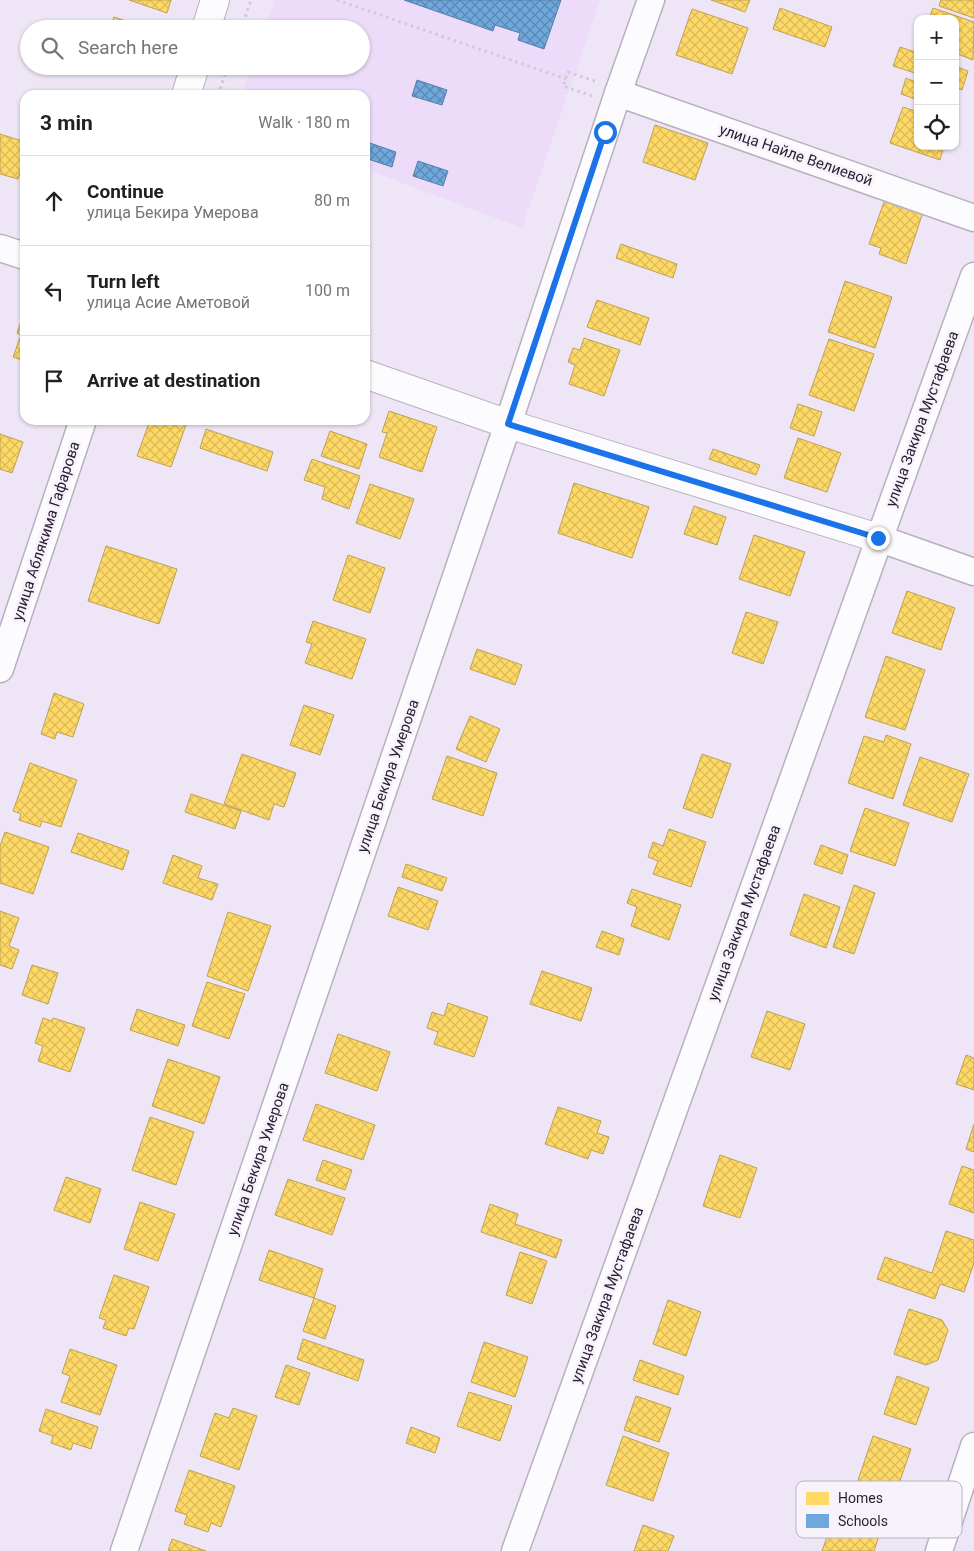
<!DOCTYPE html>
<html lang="en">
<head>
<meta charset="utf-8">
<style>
	:root { --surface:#fff; --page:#f2f2f2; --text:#202124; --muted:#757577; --line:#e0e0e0 }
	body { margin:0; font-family:Roboto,sans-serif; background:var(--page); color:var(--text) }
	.controls { position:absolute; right:15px; top:15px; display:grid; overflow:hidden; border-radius:10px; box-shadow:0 1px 4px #0004 }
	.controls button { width:45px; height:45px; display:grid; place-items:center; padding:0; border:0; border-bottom:1px solid var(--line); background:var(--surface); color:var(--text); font:25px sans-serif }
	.stop { position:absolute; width:15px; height:15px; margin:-11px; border:4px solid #1a73e8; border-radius:50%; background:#fff }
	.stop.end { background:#1a73e8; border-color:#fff; box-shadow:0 1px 5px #0008 }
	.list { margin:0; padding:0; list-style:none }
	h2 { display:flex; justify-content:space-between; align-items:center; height:65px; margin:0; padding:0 20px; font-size:21px }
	h2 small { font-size:16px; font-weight:400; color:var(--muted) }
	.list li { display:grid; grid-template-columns:32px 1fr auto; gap:15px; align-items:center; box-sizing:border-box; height:90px; padding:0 20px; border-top:1px solid var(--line) }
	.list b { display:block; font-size:19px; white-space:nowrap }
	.list p { margin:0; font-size:16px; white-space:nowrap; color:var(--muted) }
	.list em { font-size:16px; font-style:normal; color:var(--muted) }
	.icon { flex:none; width:28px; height:28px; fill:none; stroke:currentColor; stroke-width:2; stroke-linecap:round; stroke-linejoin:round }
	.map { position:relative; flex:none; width:974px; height:1551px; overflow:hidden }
	.search { position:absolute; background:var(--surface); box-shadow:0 1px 4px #0004; left:20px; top:20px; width:350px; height:55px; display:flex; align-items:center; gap:12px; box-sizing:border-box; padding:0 18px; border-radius:28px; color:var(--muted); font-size:19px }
	.panel { position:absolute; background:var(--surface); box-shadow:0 1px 4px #0004; left:20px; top:90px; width:350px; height:335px; border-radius:15px }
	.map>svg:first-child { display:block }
	.built { fill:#ecdcfa }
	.homes { fill:url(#homes-cross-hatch); stroke:#bfa156 }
	.schools { fill:url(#schools-cross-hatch); stroke:#5a7fa8 }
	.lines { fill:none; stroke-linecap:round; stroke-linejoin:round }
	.street-casing { stroke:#b8b0bf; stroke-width:29 }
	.secondary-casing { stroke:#b8b0bf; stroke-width:30 }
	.path { stroke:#cfcbd1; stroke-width:3; stroke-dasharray:2.5 4; stroke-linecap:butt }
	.street { stroke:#fcfbfe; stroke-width:26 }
	.secondary { stroke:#fcfbfe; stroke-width:28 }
	.route { stroke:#1a73e8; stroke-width:6 }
	.labels { text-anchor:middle; stroke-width:5; stroke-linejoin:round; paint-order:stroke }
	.street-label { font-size:15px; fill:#291f30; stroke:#f7f2fb }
	.key { fill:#f7f2fb; stroke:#b9b3be; stroke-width:1 }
	.key-label { font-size:14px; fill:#291f30 }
</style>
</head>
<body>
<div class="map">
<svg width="974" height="1551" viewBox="0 0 974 1551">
	<defs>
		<pattern id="homes-cross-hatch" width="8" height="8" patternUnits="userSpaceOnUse" patternTransform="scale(1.25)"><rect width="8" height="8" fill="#ffd966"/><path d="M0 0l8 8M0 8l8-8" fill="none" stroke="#dbba59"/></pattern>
		<pattern id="schools-cross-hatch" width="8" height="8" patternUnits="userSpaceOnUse" patternTransform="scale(1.25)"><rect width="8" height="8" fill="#6fa8dc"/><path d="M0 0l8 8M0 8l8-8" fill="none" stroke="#5b88b3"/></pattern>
	</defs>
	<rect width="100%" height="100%" fill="#eee6f6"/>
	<!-- built -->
	<path class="built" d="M275 0H600L522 228 365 169V95H242L252 66H361V29H265Z"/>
	<!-- homes -->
	<g class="homes">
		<path d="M129 0H171L167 13Z"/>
		<path d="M711 0H750L745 12Z"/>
		<path d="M941 0H974V18L939 6Z"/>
		<path d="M780 8 832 27 825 47 773 29Z"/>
		<path d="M933 8 974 22 973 60 955 53V19H929Z"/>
		<path d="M692 9 748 28 732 74 676 55Z"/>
		<path d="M114 17 149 29H110Z"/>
		<path d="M900 47 918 53V74L893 66Z"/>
		<path d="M955 66 968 71 962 90 955 87Z"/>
		<path d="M906 78 918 83V100L901 94Z"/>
		<path d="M903 107 918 112V146H944L940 160 890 143Z"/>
		<path d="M655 125 708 143 695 180 643 162Z"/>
		<path d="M0 134 25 142V158L18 179 0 174Z"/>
		<path d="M885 199 923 212 906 264 879 254 881 248 869 244Z"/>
		<path d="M621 244 677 264 673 278 616 258Z"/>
		<path d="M845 281 892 297 875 348 828 332Z"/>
		<path d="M597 300 649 318 640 345 587 327Z"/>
		<path d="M25 310V361L13 357 21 335 17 333Z"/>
		<path d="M584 338 620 350 604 396 569 384 575 365 568 362 573 348 580 350Z"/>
		<path d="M829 339 874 354 854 411 809 395Z"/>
		<path d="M798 404 822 412 814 436 790 428Z"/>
		<path d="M389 411 437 427 422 472 379 457 387 433 382 432Z"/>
		<path d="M150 420 187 422 171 467 137 456Z"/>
		<path d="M206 429 273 452 267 471 200 448Z"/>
		<path d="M330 431 367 444 359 469 321 456Z"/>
		<path d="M0 434 23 442 12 473 0 469Z"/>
		<path d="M798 438 841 453 827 492 784 478Z"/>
		<path d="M713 449 760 465 756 475 709 459Z"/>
		<path d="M312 459 360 476 349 509 322 499 325 487 304 480Z"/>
		<path d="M574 483 649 507 632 558 558 533Z"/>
		<path d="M370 484 414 499 400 539 356 523Z"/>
		<path d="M694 506 726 517 717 545 684 534Z"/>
		<path d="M754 535 805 552 790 596 739 579Z"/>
		<path d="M106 546 177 569 159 624 88 601Z"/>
		<path d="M348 555 385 568 370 613 333 600Z"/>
		<path d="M907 591 955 608 941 650 892 633Z"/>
		<path d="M746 612 778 622 763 664 732 653Z"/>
		<path d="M313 621 366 639 352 679 305 663 312 644 306 642Z"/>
		<path d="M477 649 522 665 515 685 470 669Z"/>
		<path d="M886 656 925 670 905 730 865 717Z"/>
		<path d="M54 693 84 704 73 737 57 732 55 739 41 734Z"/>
		<path d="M304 705 334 715 320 755 290 745Z"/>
		<path d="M470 716 500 729 486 762 456 749Z"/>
		<path d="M886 735 911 744 893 799 848 783 864 736 884 742Z"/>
		<path d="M242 754 296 773 284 807 274 804 269 820 224 804Z"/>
		<path d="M702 754 731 764 712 818 683 808Z"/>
		<path d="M447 756 497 773 483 816 432 799Z"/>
		<path d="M920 757 969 774 952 822 903 805Z"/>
		<path d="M30 763 77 780 61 827 42 821 40 827 19 820 21 814 13 811Z"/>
		<path d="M191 794 241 811 235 829 185 812Z"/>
		<path d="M865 808 909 823 895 866 850 851Z"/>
		<path d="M669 829 706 842 691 887 653 874 658 861 648 857 653 842 663 846Z"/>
		<path d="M5 832 49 847 33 894 0 883V846Z"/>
		<path d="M78 833 129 851 123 870 71 852Z"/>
		<path d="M821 845 848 855 842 874 814 864Z"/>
		<path d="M173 855 202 866 198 878 218 884 212 900 163 883Z"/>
		<path d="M406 864 447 878 442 891 402 877Z"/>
		<path d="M854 885 875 893 854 954 833 947Z"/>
		<path d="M398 887 438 901 428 930 388 916Z"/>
		<path d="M632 889 681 905 669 940 631 926 637 907 627 903Z"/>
		<path d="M804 894 840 907 826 948 790 935Z"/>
		<path d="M0 911 19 918 9 946 19 950 12 969 0 965Z"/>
		<path d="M228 912 271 926 248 991 207 976Z"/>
		<path d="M602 931 624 939 619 955 596 947Z"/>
		<path d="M32 965 58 973 48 1004 22 995Z"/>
		<path d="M542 971 592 988 581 1021 530 1004Z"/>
		<path d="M207 982 245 994 229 1039 192 1026Z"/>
		<path d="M448 1003 488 1017 474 1057 434 1044 438 1032 427 1028 432 1012 444 1016Z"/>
		<path d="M137 1009 185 1025 178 1046 130 1030Z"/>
		<path d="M767 1011 805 1024 790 1070 751 1057Z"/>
		<path d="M43 1018 52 1021 53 1018 85 1028 70 1072 38 1061 43 1046 35 1043Z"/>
		<path d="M338 1034 390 1052 377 1091 325 1073Z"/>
		<path d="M966 1055 974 1058V1090L956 1084Z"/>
		<path d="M168 1059 220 1077 204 1124 152 1106Z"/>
		<path d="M316 1104 375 1125 363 1160 303 1140Z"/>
		<path d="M558 1107 601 1121 597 1133 609 1137 603 1154 591 1150 588 1159 545 1144Z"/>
		<path d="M150 1117 194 1132 176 1185 132 1170Z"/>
		<path d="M974 1124V1152L966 1149Z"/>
		<path d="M720 1155 757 1168 740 1218 703 1206Z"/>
		<path d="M323 1160 352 1170 345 1190 316 1180Z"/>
		<path d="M962 1166 974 1170V1213L949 1204Z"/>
		<path d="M66 1177 101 1189 90 1223 54 1210Z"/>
		<path d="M288 1179 345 1198 332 1235 275 1215Z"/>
		<path d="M140 1202 175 1214 158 1261 124 1249Z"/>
		<path d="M490 1204 518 1214 515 1224 562 1240 556 1258 481 1232Z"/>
		<path d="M946 1231 974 1240V1263L964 1292 940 1284 935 1299 877 1279 885 1257 932 1273Z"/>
		<path d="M269 1250 323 1269 314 1298 259 1280Z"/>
		<path d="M520 1252 547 1261 532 1304 506 1295Z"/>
		<path d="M114 1275 149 1287 134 1329 129 1328 126 1336 103 1328 106 1320 99 1318Z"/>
		<path d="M314 1298 336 1306 325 1339 303 1331Z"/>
		<path d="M668 1300 701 1312 686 1356 653 1344Z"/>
		<path d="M909 1309 942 1320 948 1330 938 1360 926 1365 894 1354Z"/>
		<path d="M303 1339 364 1360 358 1381 297 1359Z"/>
		<path d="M484 1342 528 1357 515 1397 471 1382Z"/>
		<path d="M70 1349 117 1365 100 1415 61 1402 70 1376 62 1373Z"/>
		<path d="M640 1360 684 1376 678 1395 633 1380Z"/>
		<path d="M286 1365 310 1373 299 1405 275 1397Z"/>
		<path d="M897 1376 929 1388 916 1425 884 1414Z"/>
		<path d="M469 1392 512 1406 500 1441 457 1426Z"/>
		<path d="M636 1396 671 1408 659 1442 624 1430Z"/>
		<path d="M233 1408 257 1416 239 1470 200 1456 215 1413 229 1418Z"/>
		<path d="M46 1409 98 1427 91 1449 73 1443 71 1450 51 1443 53 1436 39 1431Z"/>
		<path d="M411 1427 440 1438 435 1453 406 1443Z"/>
		<path d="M623 1436 669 1453 653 1501 606 1485Z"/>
		<path d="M873 1436 911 1449 891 1507 853 1495Z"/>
		<path d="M189 1470 235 1486 221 1527 211 1523 208 1532 184 1524 187 1515 175 1511Z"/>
		<path d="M833 1520 879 1536 874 1551H822Z"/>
		<path d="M643 1525 674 1536 668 1551H634Z"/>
		<path d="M172 1539 206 1551H168Z"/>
	</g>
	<!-- schools -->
	<g class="schools">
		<path d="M404 0H561L544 49 518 40 520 33 495 25 493 31Z"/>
		<path d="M417 80 447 90 442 105 412 96Z"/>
		<path d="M367 142 396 152 392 167 365 158Z"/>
		<path d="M418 161 448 171 443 186 413 176Z"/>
	</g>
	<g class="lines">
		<!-- street casing -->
		<g class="street-casing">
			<g id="street">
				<path d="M618 93 974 218"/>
				<path d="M0 248 25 256"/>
				<path d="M878 538 974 572"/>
				<path d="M0 669 83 420"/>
				<path d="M124 1551 508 424 618 93 651 0"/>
				<path d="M515 1551 974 276"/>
				<path d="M939 1551 974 1446"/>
			</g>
		</g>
		<!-- secondary casing -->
		<g class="secondary-casing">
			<g id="secondary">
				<path d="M206 29 215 0"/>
				<path d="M186 95 195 66"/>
				<path d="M365 374 508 424 878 538"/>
			</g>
		</g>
		<!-- path -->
		<g class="path">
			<path d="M337 0 566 79"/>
			<path d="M241 29 251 0"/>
			<path d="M218 95 228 66"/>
			<path d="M592 96 563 86 568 72 595 81"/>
		</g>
		<!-- street -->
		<use href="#street" class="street"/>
		<!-- secondary -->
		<use href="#secondary" class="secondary"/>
	</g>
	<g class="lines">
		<!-- route -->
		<path class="route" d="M605 132 508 424 878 538"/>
	</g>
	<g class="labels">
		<!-- street labels -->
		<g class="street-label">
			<text transform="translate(796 155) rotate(19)" y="5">улица Найле Велиевой</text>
			<text transform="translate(922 419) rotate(-70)" y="5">улица Закира Мустафаева</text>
			<text transform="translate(46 531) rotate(-72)" y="5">улица Аблякима Гафарова</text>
			<text transform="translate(388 776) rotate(-71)" y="5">улица Бекира Умерова</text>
			<text transform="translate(744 913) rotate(-70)" y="5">улица Закира Мустафаева</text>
			<text transform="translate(258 1159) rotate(-71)" y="5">улица Бекира Умерова</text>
			<text transform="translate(607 1295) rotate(-70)" y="5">улица Закира Мустафаева</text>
		</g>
	</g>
	<!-- legend -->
	<rect x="796" y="1481" width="166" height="57" rx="8" class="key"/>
	<rect x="806" y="1492" width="23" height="13" fill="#ffd966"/>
	<rect x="806" y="1514" width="23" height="14" fill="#6fa8dc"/>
	<g class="key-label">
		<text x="838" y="1503">Homes</text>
		<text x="838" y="1526">Schools</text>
	</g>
</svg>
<div class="controls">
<button>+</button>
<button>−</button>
<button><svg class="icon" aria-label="locate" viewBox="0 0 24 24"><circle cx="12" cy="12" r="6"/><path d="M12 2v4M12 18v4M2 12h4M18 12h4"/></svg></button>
</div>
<div class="stop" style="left:605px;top:132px"></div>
<div class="stop end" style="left:878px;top:538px"></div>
<div class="search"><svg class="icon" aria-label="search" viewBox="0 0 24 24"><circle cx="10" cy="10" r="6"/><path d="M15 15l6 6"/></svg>Search here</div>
<section class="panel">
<h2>3 min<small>Walk · 180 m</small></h2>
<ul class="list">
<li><svg class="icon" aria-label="ahead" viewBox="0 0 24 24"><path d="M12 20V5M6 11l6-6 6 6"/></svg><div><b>Continue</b><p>улица Бекира Умерова</p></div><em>80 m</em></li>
<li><svg class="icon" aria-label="left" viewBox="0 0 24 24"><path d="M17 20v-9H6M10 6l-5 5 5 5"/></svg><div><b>Turn left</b><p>улица Асие Аметовой</p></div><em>100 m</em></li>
<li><svg class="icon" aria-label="arrive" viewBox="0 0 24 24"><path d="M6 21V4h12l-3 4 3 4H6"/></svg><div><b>Arrive at destination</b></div></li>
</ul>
</section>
</div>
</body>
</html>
